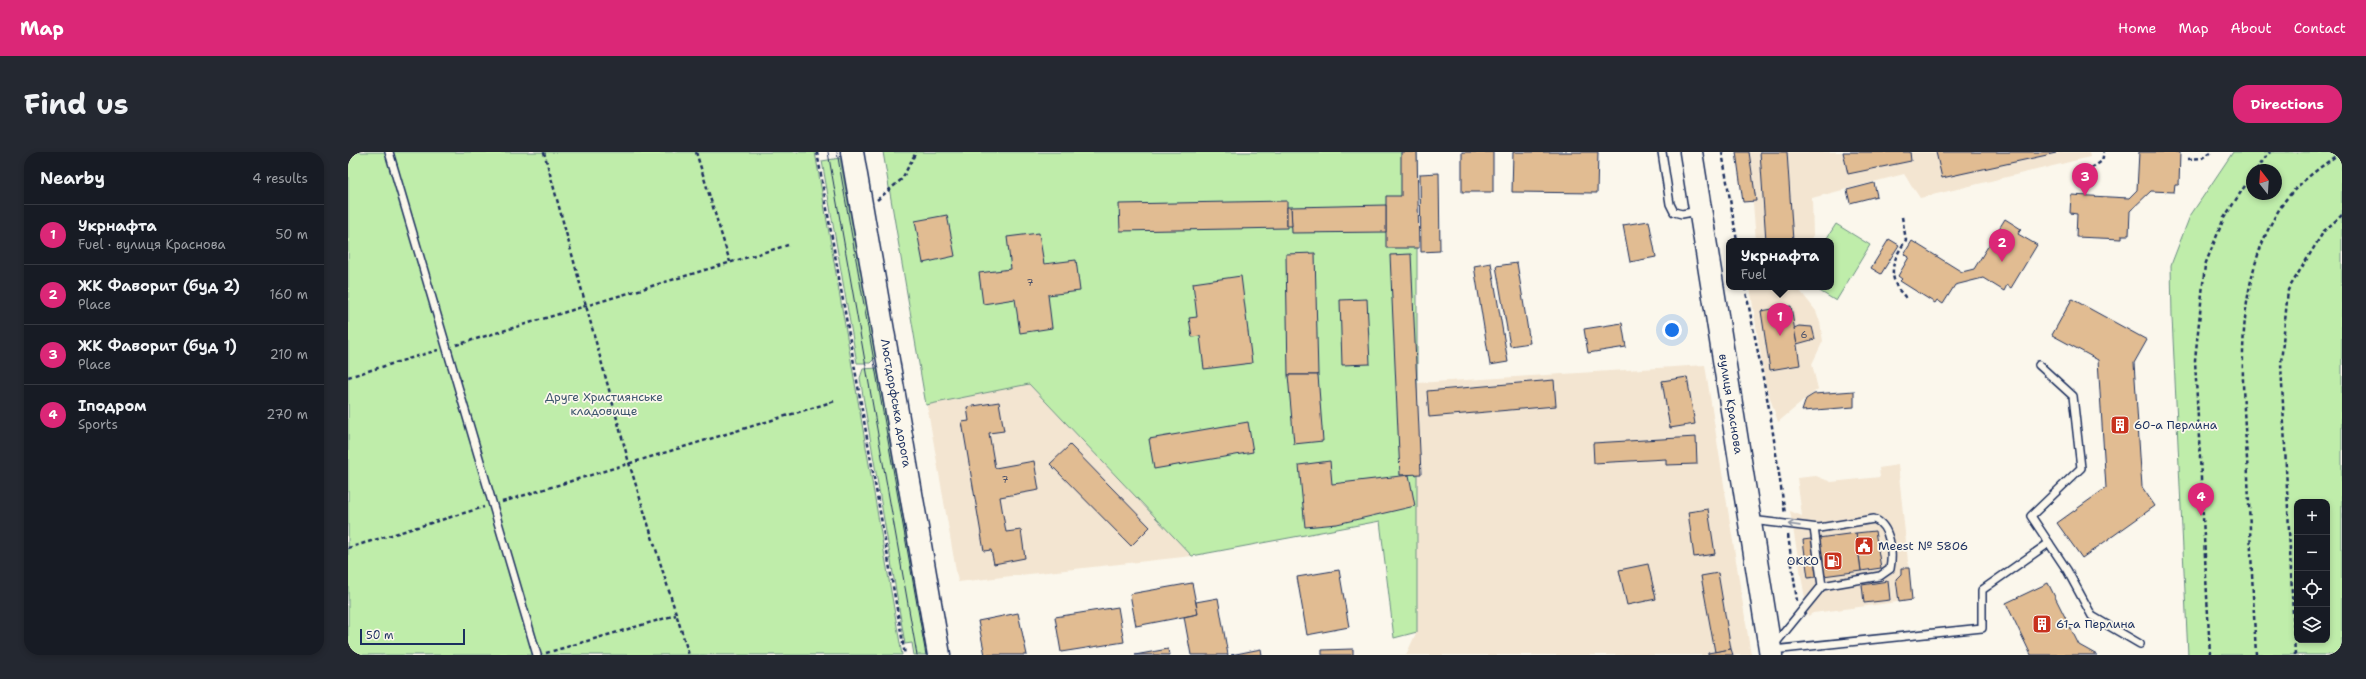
<!DOCTYPE html>
<html lang="en">
<head>
<meta charset="utf-8">
<style>
	:root { --surface:#171b24; --page:#242831; --text:#f1f3f6; --muted:#9ea1a6; --line:#363941; --accent:#db2777 }
	body { margin:0; font-family:"Shantell Sans",sans-serif; background:var(--page); color:var(--text) }
	.controls { position:absolute; right:12px; bottom:12px; display:grid; overflow:hidden; border-radius:8px; box-shadow:0 2px 6px #0003 }
	.controls button { width:36px; height:36px; display:grid; place-items:center; padding:0; border:0; border-bottom:1px solid var(--line); background:var(--surface); color:var(--text); font:20px sans-serif }
	.compass { position:absolute; left:1898px; top:12px; width:36px; height:36px; border-radius:50%; background:var(--surface); box-shadow:0 2px 6px #0003; rotate:343deg }
	.scale { position:absolute; left:12px; bottom:10px; width:105px; box-sizing:border-box; padding-left:4px; border:2px solid #1b2f5e; border-top:0; font-size:11px; line-height:14px; white-space:nowrap; color:#1b2f5e; -webkit-text-stroke:3px #fbf7ec; paint-order:stroke }
	.you { position:absolute; left:1324px; top:178px; width:14px; height:14px; margin:-10px; border:3px solid #fff; border-radius:50%; background:#1a73e8; box-shadow:0 0 0 6px #1a73e833 }
	.badge { display:grid; place-items:center; width:26px; height:26px; border-radius:50%; background:var(--accent); color:#fff; font-size:13px; font-weight:700 }
	.pin { position:absolute; translate:-50% -33px; filter:drop-shadow(0 1px 2px #0008) }
	.pin::after { content:''; position:absolute; top:21px; width:14px; height:12px; background:inherit; clip-path:polygon(0 0,100% 0,50% 100%) }
	.popup { position:absolute; left:1378px; top:86px; width:108px; height:52px; box-sizing:border-box; display:grid; place-content:center; border-radius:8px; background:var(--surface); filter:drop-shadow(0 1px 3px #0005); font-size:13px; white-space:nowrap; color:var(--muted) }
	.popup b { font-size:15px; color:var(--text) }
	.popup::after { content:''; position:absolute; left:50%; top:100%; margin-left:-8px; border:8px solid transparent; border-top-color:var(--surface) }
	.list { margin:0; padding:0; list-style:none }
	h2 { display:flex; justify-content:space-between; align-items:center; height:52px; margin:0; padding:0 16px; font-size:17px }
	h2 small { font-size:13px; font-weight:400; color:var(--muted) }
	.list li { display:grid; grid-template-columns:26px 1fr auto; gap:12px; align-items:center; box-sizing:border-box; height:60px; padding:0 16px; border-top:1px solid var(--line) }
	.list b { display:block; font-size:15px; white-space:nowrap }
	.list p { margin:0; font-size:13px; white-space:nowrap; color:var(--muted) }
	.list em { font-size:13px; font-style:normal; color:var(--muted) }
	.icon { flex:none; width:22px; height:22px; fill:none; stroke:currentColor; stroke-width:2; stroke-linecap:round; stroke-linejoin:round }
	.map { position:relative; flex:none; width:1994px; height:503px; overflow:hidden; border-radius:16px }
	header { display:flex; align-items:center; gap:24px; box-sizing:border-box; height:56px; padding:0 20px; background:var(--accent); color:#fff }
	header strong { font-size:19px }
	nav { display:flex; gap:22px; margin-inline-start:auto; font-size:14px }
	.intro { display:flex; align-items:center; justify-content:space-between; box-sizing:border-box; height:96px; padding:0 24px }
	h1 { margin:0; font-size:28px }
	.button { padding:10px 18px; border-radius:16px; background:var(--accent); color:#fff; font-size:14px; font-weight:700 }
	main { display:flex; gap:24px; padding:0 24px }
	aside { flex:1; background:var(--surface); border-radius:16px; box-shadow:0 2px 6px #0003 }
	.map>svg:first-child { display:block }
	.built { fill:#f3e5d1 }
	.green { fill:#bfedaa; stroke:#6d8e84; fill-rule:evenodd }
	.building { fill:#e1bc92; stroke:#1b2f5e }
	.lines { fill:none; stroke-linecap:round; stroke-linejoin:round }
	.service-casing { stroke:#1b2f5e; stroke-width:10 }
	.primary-casing { stroke:#1b2f5e; stroke-width:25 }
	.path { stroke:#1b2f5e; stroke-width:2.5; stroke-dasharray:4 3; stroke-linecap:butt }
	.service { stroke:#fbf7ec; stroke-width:7 }
	.primary { stroke:#fbf7ec; stroke-width:22 }
	.tram { stroke:#1b2f5e; stroke-width:1 }
	.oneway { stroke:#8b93a5 }
	.labels { text-anchor:middle; stroke-width:3.5; stroke-linejoin:round; paint-order:stroke }
	.number-label { font-size:10px; fill:#4c526b }
	.park-label { font-size:12px; fill:#3c556d; stroke:#fbf7ec }
	.street-label { font-size:12px; fill:#1b2f5e; stroke:#fbf7ec }
	.poi-label { font-size:12px; fill:#1b2f5e; stroke:#fbf7ec; text-anchor:start }
</style>
</head>
<body>
<header>
<strong>Map</strong>
<nav><a>Home</a><a>Map</a><a>About</a><a>Contact</a></nav>
</header>
<div class="intro"><h1>Find us</h1><a class="button">Directions</a></div>
<main>
<aside>
<h2>Nearby<small>4 results</small></h2>
<ul class="list">
<li><span class="badge">1</span><div><b>Укрнафта</b><p>Fuel · вулиця Краснова</p></div><em>50 m</em></li>
<li><span class="badge">2</span><div><b>ЖК Фаворит (буд 2)</b><p>Place</p></div><em>160 m</em></li>
<li><span class="badge">3</span><div><b>ЖК Фаворит (буд 1)</b><p>Place</p></div><em>210 m</em></li>
<li><span class="badge">4</span><div><b>Іподром</b><p>Sports</p></div><em>270 m</em></li>
</ul>
</aside>
<div class="map">
<svg width="1994" height="503" viewBox="0 0 1994 503">
	<rect width="100%" height="100%" fill="#fbf7ec"/>
	<filter id="ink" filterUnits="userSpaceOnUse"><feTurbulence type="fractalNoise" baseFrequency=".025" numOctaves="2"/><feDisplacementMap in="SourceGraphic" scale="8" xChannelSelector="R" yChannelSelector="G"/><feConvolveMatrix kernelMatrix="1 2 1 2 8 2 1 2 1" color-interpolation-filters="sRGB"/></filter>
	<g filter="url(#ink)">
		<!-- built -->
		<g class="built">
			<path d="M1401 0H1741L1742 5 1572 46 1556 22 1464 46 1465 83 1462 89H1408Z"/>
			<path d="M1402 135H1449L1468 159 1472 170 1475 189 1464 212 1470 237 1430 270 1417 231Z"/>
			<path d="M1357 213 1403 503H1058L1069 479V231Z"/>
			<path d="M681 232 844 404 610 430 579 253Z"/>
			<path d="M1550 313 1564 448 1465 461 1460 464 1442 359 1454 364 1449 326 1468 324 1483 330 1532 325 1531 316Z"/>
		</g>
		<!-- green -->
		<g class="green">
			<path d="M0 0H467L554 503H0Z"/>
			<path d="M535 0H1069V480L1046 486 1032 369 844 404 681 232 578 253Z"/>
			<path d="M1885 0H1994V503H1840L1824 165 1823 113 1842 64ZM1904 18H1928V42H1904ZM1949 350H1979V488H1949Z"/>
			<path d="M492 6 528 205 522 211H509L474 9Z"/>
			<path d="M1488 72 1522 93 1488 149 1465 135H1483V89H1477Z"/>
			<path d="M529 216 580 503H566L564 491 557 492 512 226 515 217Z"/>
		</g>
		<!-- building -->
		<g class="building">
			<path d="M1053 0H1069L1071 96H1038V44H1053Z"/>
			<rect x="1114" y="0" width="31" height="40"/>
			<path d="M1165 0H1250L1249 41 1164 40Z"/>
			<path d="M1388 0H1401L1408 49 1395 50Z"/>
			<path d="M1412 0H1439L1445 89H1418Z"/>
			<path d="M1495 0H1562L1563 9 1500 22Z"/>
			<path d="M1588 0H1707L1708 1 1594 26Z"/>
			<path d="M1791 0H1832L1831 33H1827L1826 40 1803 39 1782 59 1781 83H1774V87L1728 85 1729 62 1722 61 1723 43 1781 46 1789 38Z"/>
			<path d="M1091 21 1092 99 1073 100 1072 22Z"/>
			<path d="M1526 31 1529 44 1502 51 1499 38Z"/>
			<path d="M939 49V76L772 79 771 52Z"/>
			<path d="M1038 53V80L944 81 943 55Z"/>
			<path d="M939 55H943L944 74H939Z"/>
			<path d="M599 63 607 104 575 111 567 69Z"/>
			<path d="M1657 67 1673 77 1670 82 1689 93 1663 136 1659 133 1656 139 1635 126 1607 133 1595 152 1589 148 1587 151 1552 129 1554 127 1550 124 1561 105 1556 102 1564 89 1614 120 1626 117Z"/>
			<path d="M1301 69 1308 105 1282 110 1275 73Z"/>
			<path d="M691 81 696 112 728 108 732 139 700 143 704 176 672 181 667 147 635 152 631 121 663 117 659 85Z"/>
			<path d="M1541 87 1551 93 1533 122 1523 116Z"/>
			<path d="M967 101 970 223H940L938 102Z"/>
			<path d="M1063 102 1073 322 1052 323 1042 103Z"/>
			<path d="M1143 111 1160 210 1142 213 1126 114Z"/>
			<path d="M1169 111 1182 191 1162 194 1148 114Z"/>
			<path d="M893 124 904 211 856 217 852 184 844 185 841 166 849 165 845 131Z"/>
			<path d="M1019 147 1022 212 994 213 992 148Z"/>
			<path d="M1724 147 1799 188 1786 211 1794 335 1807 354 1734 406 1709 371 1758 336 1750 208 1704 183Z"/>
			<path d="M1443 154 1452 213 1422 218 1413 159Z"/>
			<path d="M1274 171 1278 195 1240 201 1236 177Z"/>
			<path d="M1451 174 1464 175 1467 187 1449 192 1446 176Z"/>
			<path d="M940 223H970L975 289 946 292Z"/>
			<path d="M1339 225 1347 272 1322 276 1314 229Z"/>
			<path d="M1206 228 1208 254 1081 265 1079 239Z"/>
			<path d="M1506 239V255L1454 259 1458 247 1466 242Z"/>
			<path d="M651 250 656 279 641 281 647 316 686 309 691 338 652 345 658 380 673 378 677 406 646 412 643 398 636 399 614 270 621 269 619 255Z"/>
			<path d="M900 270 905 300 806 317 801 287Z"/>
			<path d="M1348 285 1349 312 1318 313V307L1246 311 1245 291Z"/>
			<path d="M722 293 802 375 783 394 702 312Z"/>
			<path d="M982 309 984 332 1061 323 1067 354 989 372 957 375 951 313Z"/>
			<path d="M1360 357 1367 402 1346 405 1340 360Z"/>
			<path d="M1527 379 1533 416 1513 419 1508 381Z"/>
			<path d="M1508 381 1513 419 1460 426 1455 388Z"/>
			<path d="M1300 412 1308 447 1279 453 1271 418Z"/>
			<path d="M1553 416H1561L1564 448 1551 450 1548 427 1553 422Z"/>
			<path d="M991 418 1001 475 959 483 949 425Z"/>
			<path d="M1370 421 1383 497 1367 500 1353 424Z"/>
			<path d="M1540 429 1542 448 1516 451 1514 433Z"/>
			<path d="M844 431 850 462 788 474 782 442Z"/>
			<path d="M1700 431 1731 493 1749 503H1683L1658 451Z"/>
			<path d="M870 446 880 503H843L836 465 850 462 848 450Z"/>
			<path d="M770 455 776 490 713 500 707 465Z"/>
			<path d="M670 461 679 503H637L630 469Z"/>
			<path d="M820 497 821 503H787Z"/>
			<path d="M913 497 914 503H883Z"/>
			<path d="M1005 497V503H974V498Z"/>
			<path d="M1383 497 1385 503H1360V501Z"/>
		</g>
		<g class="lines">
			<!-- service casing -->
			<g class="service-casing">
				<g id="service">
					<path d="M41 0 189 503"/>
					<path d="M1314 0 1322 52 1326 60 1334 62 1350 59"/>
					<path d="M1691 213 1725 244 1733 316 1683 364 1719 418 1744 464 1792 492"/>
					<path d="M1403 368 1471 376 1526 367C1543 374 1545 401 1542 417L1532 424 1474 434 1426 493"/>
					<path d="M1466 376 1474 434"/>
					<path d="M1424 498 1634 476V438L1701 391"/>
				</g>
			</g>
			<!-- primary casing -->
			<g class="primary-casing">
				<g id="primary">
					<path d="M504 0 591 503"/>
					<path d="M1343 0 1423 503"/>
				</g>
			</g>
			<!-- path -->
			<g class="path">
				<path d="M196 0 281 311 341 503"/>
				<path d="M348 0 382 110"/>
				<path d="M469 0 557 503"/>
				<path d="M1374 0 1389 89"/>
				<path d="M1840 7 1854 6 1863 0"/>
				<path d="M1908 18 1922 0"/>
				<path d="M1732 24 1754 9 1756 0"/>
				<path d="M529 48 554 27 568 0"/>
				<path d="M1554 65 1558 88C1549 102 1540 115 1548 133 1550 139 1556 142 1559 148"/>
				<path d="M1397 135 1422 261 1437 362"/>
				<path d="M108 193 440 93"/>
				<path d="M0 225 90 198"/>
				<path d="M154 350 487 249"/>
				<path d="M1440 383 1449 449"/>
				<path d="M0 396 136 355"/>
				<path d="M198 501 328 463"/>
				<path d="M1862 503 1847 208 1857 113 1876 66 1904 23"/>
				<path d="M1908 503C1905 443 1902 384 1900 324 1895 234 1882 132 1934 53 1948 32 1973 15 1993 0"/>
				<path d="M1947 503 1933 211 1940 138 1976 79 1994 63"/>
			</g>
			<!-- service -->
			<use href="#service" class="service"/>
			<!-- primary -->
			<use href="#primary" class="primary"/>
			<!-- tram -->
			<g class="tram">
				<path d="M480 0 569 503"/>
				<path d="M489 0 578 503"/>
			</g>
		</g>
		<!-- one-way arrows -->
		<defs><path id="oneway-shaft" d="M-6 0H5M1.5-3L5.5 0L1.5 3" fill="none" stroke-width="1.6" stroke-linecap="round" stroke-linejoin="round"/></defs>
		<use class="oneway" href="#oneway-shaft" transform="translate(1446 373) rotate(-172)"/>
	</g>
	<!-- icons -->
	<defs>
		<g id="building-square" transform="scale(1)"><rect x="-9" y="-9" width="18" height="18" rx="4" fill="#c8321e" stroke="#fbf7ec"/><path d="M-4-6H4V6H1V3H-1V6H-4ZM-2.5-4.3h1.7v1.8h-1.7ZM.8-4.3h1.7v1.8H.8ZM-2.5-1h1.7V.8h-1.7ZM.8-1h1.7V.8H.8Z" fill="#fff"/></g>
		<g id="civic-square" transform="scale(1)"><rect x="-9" y="-9" width="18" height="18" rx="4" fill="#c8321e" stroke="#fbf7ec"/><path d="M-.6-6.5H3V-4.5H.6V-3L4-1V1h2V6H-6V1h2V-1L-.6-3ZM-1.2 2.5V6h2.4V2.5Z" fill="#fff"/></g>
		<g id="fuel-square" transform="scale(1)"><rect x="-9" y="-9" width="18" height="18" rx="4" fill="#c8321e" stroke="#fbf7ec"/><path d="M-5.5-6h7V0h2V4h1.3V-2.5L3-4.5l.8-.8L6-3V5H2.5V1h-1V6h-7ZM-4.2-4.7v3.2H.2V-4.7Z" fill="#fff"/></g>
	</defs>
	<g fill-rule="evenodd">
		<use href="#building-square" x="1772" y="273"/>
		<use href="#civic-square" x="1516" y="394"/>
		<use href="#fuel-square" x="1485" y="409"/>
		<use href="#building-square" x="1694" y="472"/>
	</g>
	<g class="labels">
		<!-- number labels -->
		<g class="number-label">
			<text x="682" y="134">7</text>
			<text x="1456" y="186">6</text>
			<text x="657" y="331">7</text>
		</g>
		<!-- park labels -->
		<g class="park-label">
			<text x="256" y="249">Друге Християнське<tspan x="256" dy="14">кладовище</tspan></text>
		</g>
		<!-- street labels -->
		<g class="street-label">
			<text transform="translate(548 251) rotate(80)" y="4">Люстдорфська дорога</text>
			<text transform="translate(1383 252) rotate(81)" y="4">вулиця Краснова</text>
		</g>
		<!-- poi labels -->
		<g class="poi-label">
			<text x="1786" y="277">60-а Перлина</text>
			<text x="1530" y="398">Meest № 5806</text>
			<text x="1471" y="413" text-anchor="end">ОККО</text>
			<text x="1708" y="476">61-а Перлина</text>
		</g>
	</g>
</svg>
<div class="controls">
<button>+</button>
<button>−</button>
<button><svg class="icon" aria-label="locate" viewBox="0 0 24 24"><circle cx="12" cy="12" r="6"/><path d="M12 2v4M12 18v4M2 12h4M18 12h4"/></svg></button>
<button><svg class="icon" aria-label="layers" viewBox="0 0 24 24"><path d="M12 4l9 5-9 5-9-5zM3 14l9 5 9-5"/></svg></button>
</div>
<svg class="compass" viewBox="-18 -18 36 36"><path d="M0-13l5 13h-10z" fill="#e53935"/><path d="M0 13l5-13h-10z" fill="#9ea1a6"/></svg>
<div class="scale">50 m</div>
<div class="you"></div>
<div class="pin badge" style="left:1432px;top:184px">1</div>
<div class="popup"><b>Укрнафта</b>Fuel</div>
<div class="pin badge" style="left:1654px;top:110px">2</div>
<div class="pin badge" style="left:1737px;top:44px">3</div>
<div class="pin badge" style="left:1853px;top:364px">4</div>
</div>
</main>
</body>
</html>
